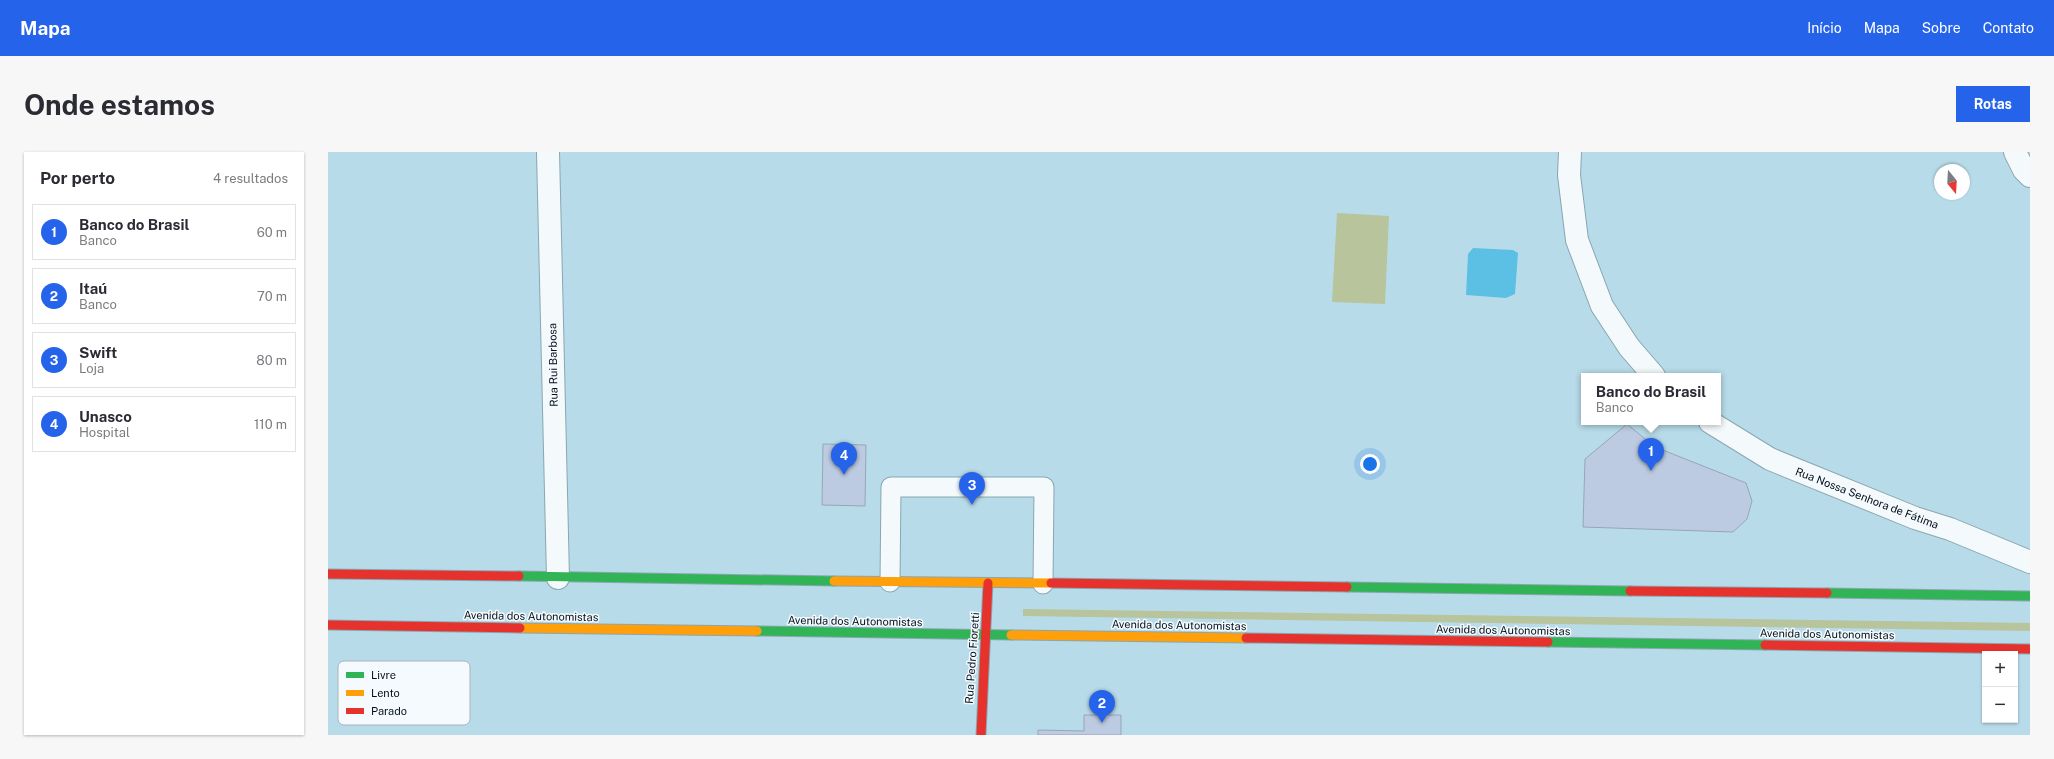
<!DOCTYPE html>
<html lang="pt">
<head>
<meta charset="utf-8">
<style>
	:root { --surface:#fff; --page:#f7f7f7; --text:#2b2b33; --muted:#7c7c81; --line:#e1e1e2; --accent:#2563eb }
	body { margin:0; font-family:"Public Sans",sans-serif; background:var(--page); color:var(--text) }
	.controls { position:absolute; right:12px; bottom:12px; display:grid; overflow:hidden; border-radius:0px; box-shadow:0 1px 3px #0004 }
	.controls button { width:36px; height:36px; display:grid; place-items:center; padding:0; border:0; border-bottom:1px solid var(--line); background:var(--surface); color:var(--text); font:20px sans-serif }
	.compass { position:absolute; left:1606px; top:12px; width:36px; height:36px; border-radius:50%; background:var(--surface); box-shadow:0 1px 3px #0004; rotate:162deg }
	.you { position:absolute; left:1042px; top:312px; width:14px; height:14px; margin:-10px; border:3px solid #fff; border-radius:50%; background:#1a73e8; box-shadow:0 0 0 6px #1a73e833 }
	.badge { display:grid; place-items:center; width:26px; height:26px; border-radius:50%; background:var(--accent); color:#fff; font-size:13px; font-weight:700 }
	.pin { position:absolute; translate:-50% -33px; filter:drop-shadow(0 1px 2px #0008) }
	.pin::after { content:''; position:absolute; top:21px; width:14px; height:12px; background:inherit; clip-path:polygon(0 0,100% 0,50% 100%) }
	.popup { position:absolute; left:1253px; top:221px; width:140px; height:52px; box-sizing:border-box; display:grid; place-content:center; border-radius:0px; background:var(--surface); filter:drop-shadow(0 1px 3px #0005); font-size:13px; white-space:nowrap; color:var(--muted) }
	.popup b { font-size:15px; color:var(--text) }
	.popup::after { content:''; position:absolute; left:50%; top:100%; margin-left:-8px; border:8px solid transparent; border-top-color:var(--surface) }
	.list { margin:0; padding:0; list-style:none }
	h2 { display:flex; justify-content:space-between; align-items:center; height:52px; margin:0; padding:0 16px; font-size:17px }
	h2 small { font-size:13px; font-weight:400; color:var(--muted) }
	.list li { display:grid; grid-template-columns:26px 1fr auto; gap:12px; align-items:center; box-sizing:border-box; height:56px; margin:0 8px 8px; padding:0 8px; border:1px solid var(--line); border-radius:0px }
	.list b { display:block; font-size:15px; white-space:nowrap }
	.list p { margin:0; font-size:13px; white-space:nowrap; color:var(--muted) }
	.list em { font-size:13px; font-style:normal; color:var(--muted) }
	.map { position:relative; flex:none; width:1702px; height:583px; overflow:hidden; border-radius:0px }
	header { display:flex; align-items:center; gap:24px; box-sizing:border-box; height:56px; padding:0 20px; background:var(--accent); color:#fff }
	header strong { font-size:19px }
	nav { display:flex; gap:22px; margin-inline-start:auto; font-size:14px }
	.intro { display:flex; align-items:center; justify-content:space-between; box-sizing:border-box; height:96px; padding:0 24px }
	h1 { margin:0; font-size:28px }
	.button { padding:10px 18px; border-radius:0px; background:var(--accent); color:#fff; font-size:14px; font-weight:700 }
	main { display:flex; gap:24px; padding:0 24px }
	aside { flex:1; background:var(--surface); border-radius:0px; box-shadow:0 1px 3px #0004 }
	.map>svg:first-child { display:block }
	.green { fill:#b7c49c }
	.water { fill:#5bc0e3 }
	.building { fill:#bccbe2; stroke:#97a6b5 }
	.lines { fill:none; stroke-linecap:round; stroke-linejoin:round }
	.lane-casing { stroke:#8aa6b1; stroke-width:21 }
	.street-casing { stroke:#8aa6b1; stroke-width:24 }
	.fast-casing { stroke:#8aa6b1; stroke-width:11 }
	.slow-casing { stroke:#8aa6b1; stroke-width:11 }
	.jam-casing { stroke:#8aa6b1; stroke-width:11 }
	.lane { stroke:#f4fafc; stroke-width:19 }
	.street { stroke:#f4fafc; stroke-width:22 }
	.fast { stroke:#30b455; stroke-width:9 }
	.slow { stroke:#ff9f0a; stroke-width:9 }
	.jam { stroke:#e5322d; stroke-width:9 }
	.labels { text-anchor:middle; stroke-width:3; stroke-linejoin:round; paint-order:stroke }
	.street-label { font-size:11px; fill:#000f19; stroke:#f4fafd }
	.key { fill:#f4fafd; stroke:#abb4b9; stroke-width:1 }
	.key-label { font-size:11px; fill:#000f19 }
</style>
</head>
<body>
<header>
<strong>Mapa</strong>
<nav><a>Início</a><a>Mapa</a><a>Sobre</a><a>Contato</a></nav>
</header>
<div class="intro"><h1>Onde estamos</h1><a class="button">Rotas</a></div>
<main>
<aside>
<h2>Por perto<small>4 resultados</small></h2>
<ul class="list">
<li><span class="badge">1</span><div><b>Banco do Brasil</b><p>Banco</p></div><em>60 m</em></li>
<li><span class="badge">2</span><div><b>Itaú</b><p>Banco</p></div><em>70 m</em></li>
<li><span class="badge">3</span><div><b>Swift</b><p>Loja</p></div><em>80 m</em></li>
<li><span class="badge">4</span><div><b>Unasco</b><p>Hospital</p></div><em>110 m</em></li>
</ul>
</aside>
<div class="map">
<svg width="1702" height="583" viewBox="0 0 1702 583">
	<rect width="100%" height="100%" fill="#b8dbe9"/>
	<!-- green -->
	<g class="green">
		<path d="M1009 61 1061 64 1057 152 1004 150Z"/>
		<path d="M695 457 1702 471V479L695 464Z"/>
	</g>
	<!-- water -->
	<path class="water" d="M1145 96 1185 98 1190 101 1187 142 1178 146 1138 143 1140 102Z"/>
	<!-- building -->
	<g class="building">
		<path d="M1299 272 1327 295 1418 331 1424 349 1419 367 1405 380 1255 375 1257 307Z"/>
		<path d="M495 292 538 293 537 354 494 353Z"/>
		<path d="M756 563H793V583H710V578L756 579Z"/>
	</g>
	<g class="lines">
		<!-- lane casing -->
		<g class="lane-casing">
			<path id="lane" d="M562 430 563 335H716L715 432"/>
		</g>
		<!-- street casing -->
		<g class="street-casing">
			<g id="street">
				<path d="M220 0 230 426"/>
				<path d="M1242 0 1241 23 1249 88 1274 154 1301 195 1326 224"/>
				<path d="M1687 0 1696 18 1702 24"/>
				<path d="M1382 270 1442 307 1587 366 1622 377 1702 410"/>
			</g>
		</g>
		<!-- fast casing -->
		<g class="fast-casing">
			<g id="fast">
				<path d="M191 424 506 429"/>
				<path d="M1019 435 1302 439"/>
				<path d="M1499 441 1702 444"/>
				<path d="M429 479 683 483"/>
				<path d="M1220 490 1437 493"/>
			</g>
		</g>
		<!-- slow casing -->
		<g class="slow-casing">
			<g id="slow">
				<path d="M506 429 723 431"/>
				<path d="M192 476 429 479"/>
				<path d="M683 483 918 486"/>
			</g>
		</g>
		<!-- jam casing -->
		<g class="jam-casing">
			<g id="jam">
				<path d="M0 422 191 424"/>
				<path d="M723 431 1019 435"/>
				<path d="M1302 439 1499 441"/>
				<path d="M0 473 192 476"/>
				<path d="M918 486 1220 490"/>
				<path d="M1437 493 1702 497"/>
				<path d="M653 583 660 431"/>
			</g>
		</g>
		<!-- lane -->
		<use href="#lane" class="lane"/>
		<!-- street -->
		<use href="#street" class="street"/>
		<!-- fast -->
		<use href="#fast" class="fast"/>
		<!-- slow -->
		<use href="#slow" class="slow"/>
		<!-- jam -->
		<use href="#jam" class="jam"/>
	</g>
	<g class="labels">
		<!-- street labels -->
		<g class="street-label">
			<text transform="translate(225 213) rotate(-91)" y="4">Rua Rui Barbosa</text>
			<text transform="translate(1539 346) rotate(21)" y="4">Rua Nossa Senhora de Fátima</text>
			<text transform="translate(203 464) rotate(1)" y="4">Avenida dos Autonomistas</text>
			<text transform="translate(527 469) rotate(1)" y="4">Avenida dos Autonomistas</text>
			<text transform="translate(851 473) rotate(1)" y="4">Avenida dos Autonomistas</text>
			<text transform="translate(1175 478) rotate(1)" y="4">Avenida dos Autonomistas</text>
			<text transform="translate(1499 482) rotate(1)" y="4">Avenida dos Autonomistas</text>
			<text transform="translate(644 506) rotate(-86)" y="4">Rua Pedro Fioretti</text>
		</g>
	</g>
	<!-- legend -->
	<rect x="10" y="509" width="132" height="64" rx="6" class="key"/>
	<rect x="18" y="520" width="18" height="6" fill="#30b455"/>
	<rect x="18" y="538" width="18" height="6" fill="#ff9f0a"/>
	<rect x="18" y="556" width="18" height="6" fill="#e5322d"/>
	<g class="key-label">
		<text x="43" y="527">Livre</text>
		<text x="43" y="545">Lento</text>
		<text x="43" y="563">Parado</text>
	</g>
</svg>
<div class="controls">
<button>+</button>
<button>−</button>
</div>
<svg class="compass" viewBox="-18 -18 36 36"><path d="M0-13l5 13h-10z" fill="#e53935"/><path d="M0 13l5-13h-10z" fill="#7c7c81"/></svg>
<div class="you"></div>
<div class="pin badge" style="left:1323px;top:319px">1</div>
<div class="popup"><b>Banco do Brasil</b>Banco</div>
<div class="pin badge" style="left:774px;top:571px">2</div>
<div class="pin badge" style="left:644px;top:353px">3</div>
<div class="pin badge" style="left:516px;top:323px">4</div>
</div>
</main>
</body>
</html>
